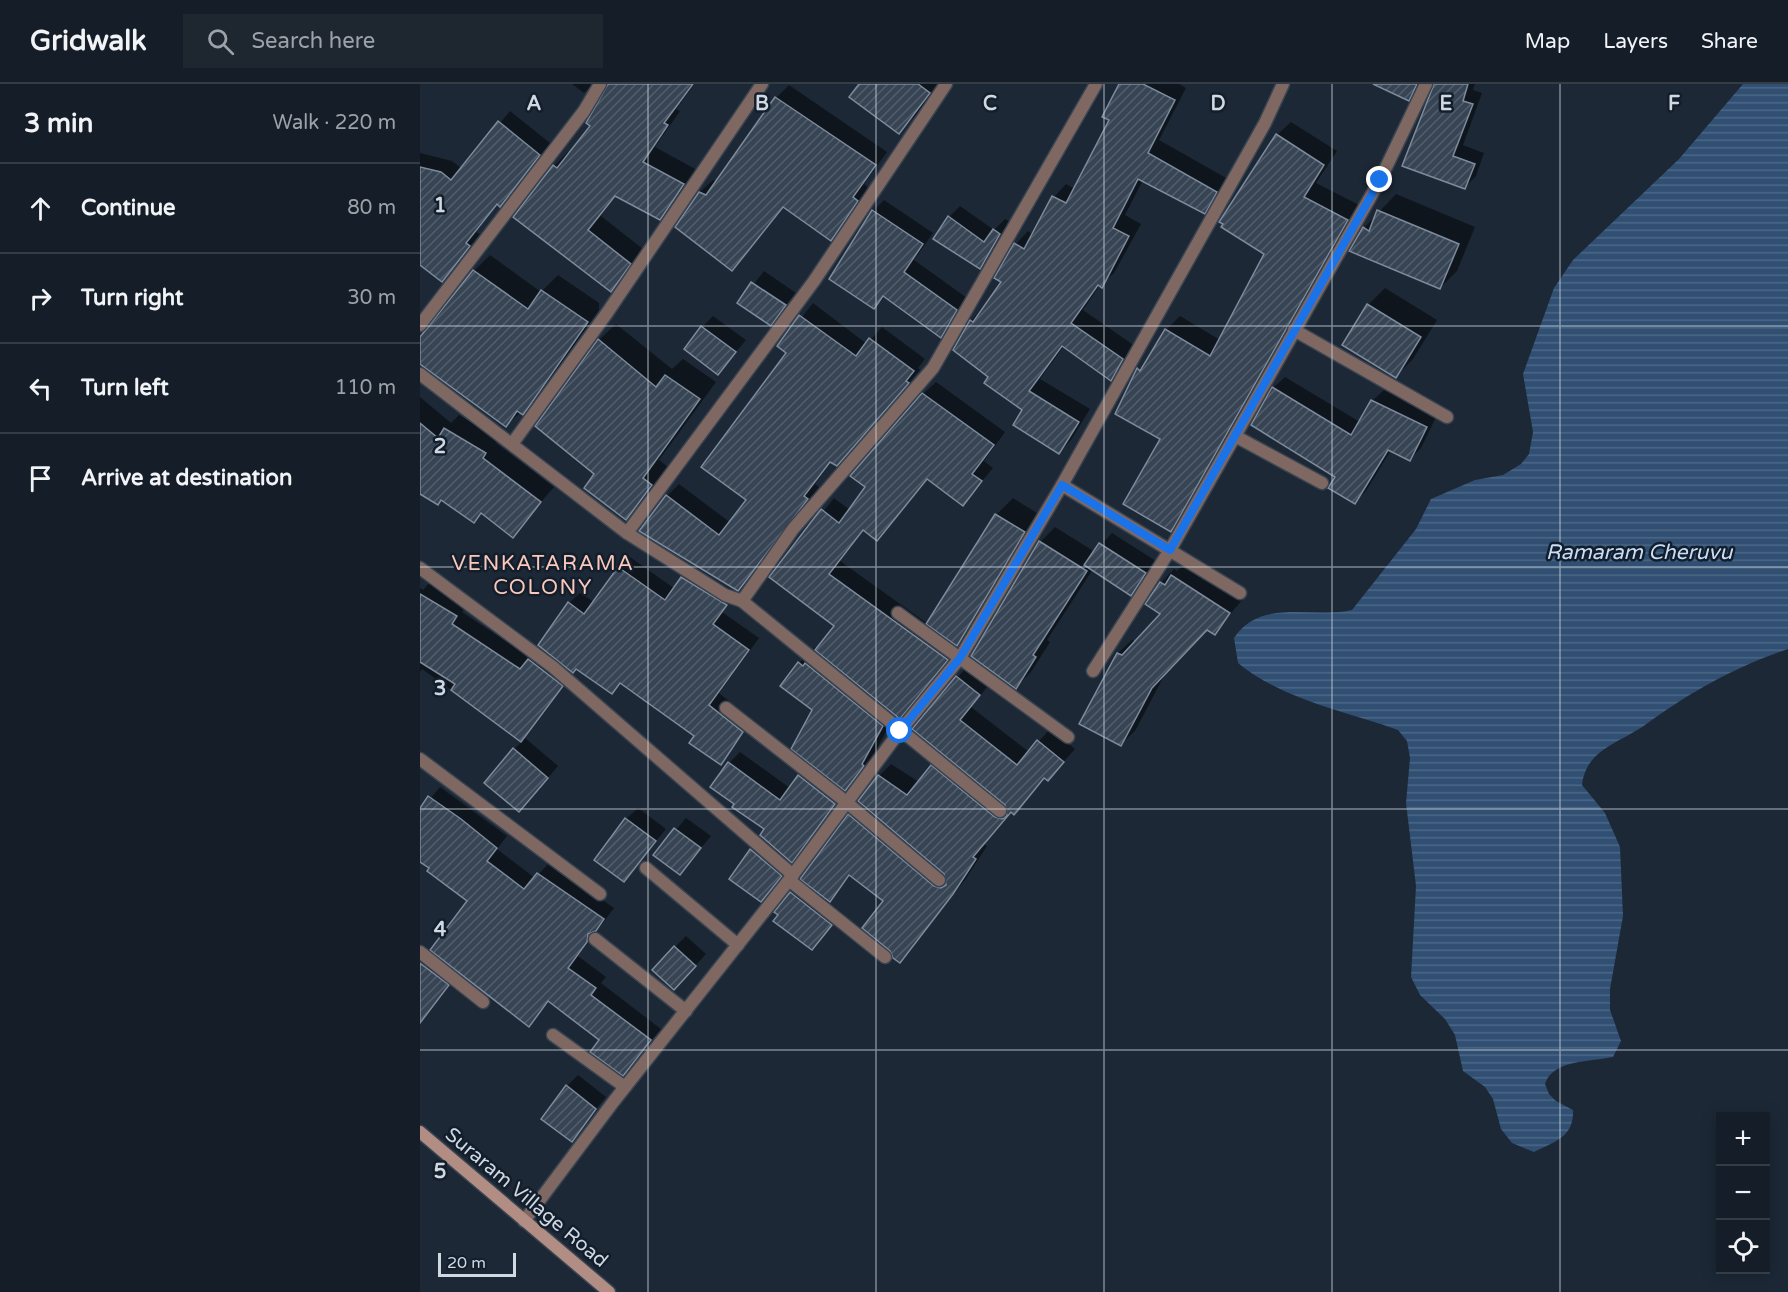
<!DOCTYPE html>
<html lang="en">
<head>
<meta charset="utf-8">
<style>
	:root { --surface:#151e28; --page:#1e2730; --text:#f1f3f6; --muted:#9da2a8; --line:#343c45 }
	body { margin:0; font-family:"Varela Round",sans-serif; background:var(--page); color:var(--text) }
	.controls { position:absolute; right:18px; bottom:18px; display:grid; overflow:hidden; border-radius:0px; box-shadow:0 3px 15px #0003 }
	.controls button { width:54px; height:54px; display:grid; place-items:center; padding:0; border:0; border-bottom:2px solid var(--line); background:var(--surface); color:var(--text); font:30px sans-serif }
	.scale { position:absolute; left:18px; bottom:15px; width:78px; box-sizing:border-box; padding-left:6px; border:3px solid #d0d8e2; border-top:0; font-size:16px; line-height:21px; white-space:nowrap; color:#d0d8e2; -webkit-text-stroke:4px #131e2c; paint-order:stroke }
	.stop { position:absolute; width:18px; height:18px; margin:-14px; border:4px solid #1a73e8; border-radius:50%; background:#fff }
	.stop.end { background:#1a73e8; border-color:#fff; box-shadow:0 2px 6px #0008 }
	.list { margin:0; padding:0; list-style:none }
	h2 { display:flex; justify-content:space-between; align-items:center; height:78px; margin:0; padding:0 24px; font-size:26px }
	h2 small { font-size:20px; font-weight:400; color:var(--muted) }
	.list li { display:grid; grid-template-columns:39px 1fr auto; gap:18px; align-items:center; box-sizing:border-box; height:90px; padding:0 24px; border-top:2px solid var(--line) }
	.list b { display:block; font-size:22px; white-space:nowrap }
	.list em { font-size:20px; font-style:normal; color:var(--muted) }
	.icon { flex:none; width:33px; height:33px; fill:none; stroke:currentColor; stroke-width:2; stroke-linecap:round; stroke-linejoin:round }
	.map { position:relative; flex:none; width:1368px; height:1208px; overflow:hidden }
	header { display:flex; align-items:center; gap:36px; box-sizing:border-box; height:84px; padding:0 30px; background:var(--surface); border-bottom:2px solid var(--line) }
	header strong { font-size:28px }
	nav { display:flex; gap:33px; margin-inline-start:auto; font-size:21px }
	.search { width:420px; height:54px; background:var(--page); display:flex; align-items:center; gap:15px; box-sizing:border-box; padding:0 21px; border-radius:0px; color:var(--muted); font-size:22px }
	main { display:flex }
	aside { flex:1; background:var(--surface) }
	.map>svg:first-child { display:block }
	.water { fill:url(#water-rules) }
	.shadow { fill:#0007 }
	.building { fill:url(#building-hatch); stroke:#7d8b9d; stroke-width:1.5 }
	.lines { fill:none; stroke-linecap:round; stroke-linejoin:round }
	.street-casing { stroke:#394452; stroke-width:15 }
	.secondary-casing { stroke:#394452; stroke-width:15 }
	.street { stroke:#806862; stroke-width:12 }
	.secondary { stroke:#b28d83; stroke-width:12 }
	.route { stroke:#1a73e8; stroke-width:8 }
	.grid { fill:none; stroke:#d0d8e2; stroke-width:1.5; stroke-opacity:0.55 }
	.labels { text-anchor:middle; stroke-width:5; stroke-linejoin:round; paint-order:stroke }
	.street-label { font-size:20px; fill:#d0d8e2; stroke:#131e2c }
	.water-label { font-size:21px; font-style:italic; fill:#c9def6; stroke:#131e2c }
	.neighbourhood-label { font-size:21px; letter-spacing:1.5px; fill:#fbc9bb; stroke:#131e2c }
	.grid-label { font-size:20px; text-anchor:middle; font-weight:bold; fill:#d0d8e2; stroke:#131e2c; stroke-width:5; stroke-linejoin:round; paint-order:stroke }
</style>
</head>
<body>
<header>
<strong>Gridwalk</strong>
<div class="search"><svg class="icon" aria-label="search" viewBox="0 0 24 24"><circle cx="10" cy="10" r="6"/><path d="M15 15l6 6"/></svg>Search here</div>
<nav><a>Map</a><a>Layers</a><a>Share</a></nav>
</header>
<main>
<aside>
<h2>3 min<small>Walk · 220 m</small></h2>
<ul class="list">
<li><svg class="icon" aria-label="ahead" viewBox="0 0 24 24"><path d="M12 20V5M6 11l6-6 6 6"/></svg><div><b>Continue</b></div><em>80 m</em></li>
<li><svg class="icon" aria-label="right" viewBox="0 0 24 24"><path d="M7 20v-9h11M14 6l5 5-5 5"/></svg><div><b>Turn right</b></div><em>30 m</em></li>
<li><svg class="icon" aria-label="left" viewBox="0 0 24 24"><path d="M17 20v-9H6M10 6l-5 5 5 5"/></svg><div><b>Turn left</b></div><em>110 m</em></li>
<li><svg class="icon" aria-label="arrive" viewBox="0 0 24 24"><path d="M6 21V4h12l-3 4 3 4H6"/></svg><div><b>Arrive at destination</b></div></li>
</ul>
</aside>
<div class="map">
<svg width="1368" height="1208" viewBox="0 0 1368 1208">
	<defs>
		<pattern id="water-rules" width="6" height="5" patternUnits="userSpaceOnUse" patternTransform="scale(1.5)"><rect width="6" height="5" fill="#304f72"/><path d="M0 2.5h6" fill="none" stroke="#4d6886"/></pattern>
		<pattern id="building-hatch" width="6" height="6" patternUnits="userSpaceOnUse" patternTransform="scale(1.5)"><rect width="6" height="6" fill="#374454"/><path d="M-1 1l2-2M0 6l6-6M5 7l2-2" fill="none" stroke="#535e6c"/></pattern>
	</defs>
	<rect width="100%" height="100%" fill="#1c2836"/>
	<!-- water -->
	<path class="water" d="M1323 0H1368V565C1313 584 1272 607 1225 641 1200 659 1166 665 1162 701L1185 729 1200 763 1203 832 1190 905V926L1201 957 1193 973C1171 978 1133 975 1125 1000L1129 1010 1136 1017 1153 1026C1154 1053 1136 1057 1114 1068L1092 1059 1081 1045 1073 1015 1065 1003 1043 987 1035 951 1025 935 1000 911 991 893 996 802 986 719 990 674 987 657 978 646C925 627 863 616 818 579L814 554C841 513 893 535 932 526L996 445 1011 415 1055 396 1083 391 1101 380 1109 370 1113 348 1103 290 1134 204 1153 176 1259 75Z"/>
	<!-- shadow -->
	<g class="shadow">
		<path d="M152 0H173L164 9Z"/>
		<path d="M190 0H275L256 25 260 27 235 63 277 86 254 120 240 134 197 111 181 132 223 165 205 192 191 206 134 82 148 68 150 70 172 42Z"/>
		<path d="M441 0H519L496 31 479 48Z"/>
		<path d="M701 0H759L766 4 739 56 808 95 797 116 784 128 723 96 705 131 721 140 694 189 680 201 663 226 715 262 703 283 691 295 644 262 620 295 670 325 651 356 639 369 604 325 570 293 535 265 551 237 584 197 576 193 596 160 608 147 613 151 634 113 646 100 655 105 691 36Z"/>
		<path d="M957 0H1001L988 15Z"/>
		<path d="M1015 0H1055L1053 6 1062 9 1043 61 1064 69 1056 92 1045 103 984 81Z"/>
		<path d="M369 1 467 68 444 100 449 104 424 142 411 155 364 122 312 185 257 142 280 108 293 96 297 98 356 14Z"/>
		<path d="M90 27 130 59 91 110 80 121 78 119 56 148 60 150 22 196 0 179V69L32 77 42 85Z"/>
		<path d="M871 38 917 67 896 99 941 122 764 432 751 446 742 355 706 306 746 246 760 232 800 256 846 170 857 51Z"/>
		<path d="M976 110 1055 143 1037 187 1020 204 944 144Z"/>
		<path d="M464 116 513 149 494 176 547 214 532 241 521 252 466 212 454 223 427 166 453 127Z"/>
		<path d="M540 122 574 146 585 135 591 138 571 172 560 183 529 133Z"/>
		<path d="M70 171 121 208 138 191 179 219V226L118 314 86 341 0 279V257L54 187Z"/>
		<path d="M344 187 376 209 350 240 319 219Z"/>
		<path d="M965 204 1017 236 993 275 976 292 948 221Z"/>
		<path d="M393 219 447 260 462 243 505 275 498 284 500 286 429 368 412 377 395 400 399 403 318 505 247 412 259 400 311 439 328 416 368 268 359 262Z"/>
		<path d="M293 232 326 256 298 289 282 243Z"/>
		<path d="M196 240 252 285 263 275 296 298 239 376 248 383 223 417 206 434 176 390 179 256Z"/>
		<path d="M865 293 940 338 952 317 964 306 1017 331 1001 364 990 375 971 366 946 407 935 418 853 304Z"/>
		<path d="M516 298 585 348 564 377 573 384 543 420 508 394 457 455 444 446 420 477 508 540 576 431 593 414 620 431 554 543 537 561 539 563 492 620 476 630 457 664 459 665 423 706 425 708 370 778 372 780 341 816 311 794 344 753 346 745 309 679 320 668 370 704 392 679 394 626 379 579 395 563 398 565 416 542 351 493 414 414 430 426 447 403 503 310Z"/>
		<path d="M0 313 31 339 39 331 79 355 76 359 134 403 92 452 62 428 54 437 22 415 0 409Z"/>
		<path d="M635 443 675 468 692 449 736 477 722 498 711 510 673 485 627 556 630 558 611 588 596 603 620 458Z"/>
		<path d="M210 473 255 505 273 483 317 509 302 528 339 554 299 609 333 636 300 679 276 651 201 598 191 608 157 583 104 653 138 682 110 715 94 665 103 657 2 585 0 588V504L3 506 10 498 47 521 42 528 111 574 122 563 149 519 160 509 174 518Z"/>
		<path d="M766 479 823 515 794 549 787 544 746 588 715 647 701 660 661 639 698 569 712 556 716 558 742 530 741 499 754 485 757 487Z"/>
		<path d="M549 580 571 598 551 623 609 668 630 645 655 665 628 695 625 693 606 717 594 729 592 727 564 760 567 762 545 796 480 877 465 817 431 791 408 818 422 829 392 864 356 828 384 796 459 692 471 680 499 698 524 669 494 645Z"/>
		<path d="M20 703 87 752 77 765 115 794 129 779 194 824 158 872 186 893 181 899 241 945 203 990 182 956 130 917 109 941 40 887 0 938V868L7 874 14 867 50 817 0 776V727Z"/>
		<path d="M218 724 246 745 204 796 206 735Z"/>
		<path d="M266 734 291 752 260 789 236 770Z"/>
		<path d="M266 852 286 870 265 893 255 863Z"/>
		<path d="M158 991 186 1013 151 1056 147 1002Z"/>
	</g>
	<!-- building -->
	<g class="building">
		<path d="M188 0H273L244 39 248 41 223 78 264 100 240 136 195 112 168 146 211 180 191 208 93 133 133 81 137 84 170 42 166 39Z"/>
		<path d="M439 0H498L510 9 479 50 429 13Z"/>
		<path d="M699 0H723L755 16 728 69 797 108 785 130 718 95 693 144 709 152 682 204 678 201 651 239 703 275 691 297 642 262 609 307 659 338 639 370 593 341 602 326 564 299 568 293 533 266 550 236 553 238 581 198 574 194 594 159 604 165 632 112 646 119 689 36 682 33Z"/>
		<path d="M953 0H997L989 17Z"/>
		<path d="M1014 0H1048L1043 17 1053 20 1033 72 1055 80 1045 105 982 82Z"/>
		<path d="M355 13 456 81 433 113 438 117 411 157 363 123 312 187 255 143 279 108 286 111Z"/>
		<path d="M78 37 120 71 80 123 77 120 46 159 50 162 22 198 0 181V83L21 88 31 96Z"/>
		<path d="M856 50 904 81 884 113 928 136 751 448 703 420 740 355 695 330 717 284 720 287 745 245 790 272 844 170 801 143 803 140 799 138Z"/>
		<path d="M452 126 503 160 484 188 537 226 521 254 463 212 454 225 409 195Z"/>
		<path d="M957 126 1039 160 1020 205 929 167 943 143 949 147Z"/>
		<path d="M528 132 564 158 573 145 580 150 560 185 513 155Z"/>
		<path d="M53 186 108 225 121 206 168 238 103 331 97 327 86 343 0 280V253Z"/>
		<path d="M331 198 366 221 351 242 317 219Z"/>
		<path d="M947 220 1001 253 976 294 922 261Z"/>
		<path d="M379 231 436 272 449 254 494 287 486 297 489 299 417 382 410 378 384 412 388 415 318 507 219 447 246 411 299 451 326 416 281 383 366 269 357 262Z"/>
		<path d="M281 242 316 268 298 291 264 265Z"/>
		<path d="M178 255 236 303 245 291 280 315 223 394 232 401 206 436 164 404 174 390 115 342Z"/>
		<path d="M852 303 931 351 951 316 1007 343 990 377 968 366 935 420 908 404 915 393 831 341Z"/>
		<path d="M502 309 574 361 552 390 562 397 543 422 507 395 457 457 443 446 409 490 528 576 480 635 395 566 414 542 349 493 401 425 419 439 445 403 430 392Z"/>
		<path d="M0 339 18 354 24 344 66 369 63 374 121 418 93 454 61 429 54 439 21 416 18 421 0 410Z"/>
		<path d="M575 430 605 448 537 562 506 540Z"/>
		<path d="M619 457 667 487 613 571 616 573 596 605 551 572Z"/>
		<path d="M679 459 726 489 711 512 664 481Z"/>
		<path d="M198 483 245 516 261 493 307 521 293 540 329 566 289 621 323 648 301 681 269 659 274 652 200 599 192 610 156 585 153 589 118 561 148 518 164 530Z"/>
		<path d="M751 491 810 529 795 551 787 546 732 604 701 662 659 640 697 569 702 571 740 530 725 520 740 498 745 501Z"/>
		<path d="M0 510 37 532 32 540 100 585 108 575 143 602 101 658 31 606 35 600 0 578Z"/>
		<path d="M378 578 383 582 385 579 463 642 442 680 444 682 425 707 371 665 392 626 360 602Z"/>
		<path d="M536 592 560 611 540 636 597 681 617 656 644 678 628 697 624 694 594 731 591 728 553 773 556 775 533 810 480 879 473 874 470 867 442 844 463 817 429 791 410 818 380 795 428 730 514 802 521 804 526 801 524 790 438 717 458 691 487 711 511 681 575 733 582 735 587 732 585 721 492 645Z"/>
		<path d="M93 664 128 694 99 728 64 699Z"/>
		<path d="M308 678 360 716 378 691 415 720 372 779 340 751 344 745 312 723 314 720 290 703Z"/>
		<path d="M8 712 41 735 77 764 67 777 104 805 117 789 184 835 176 847 168 850 167 858 148 884 176 904 171 911 231 956 203 992 170 968 179 956 128 917 109 943 10 866 47 817 7 787 9 784 0 778V724Z"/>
		<path d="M205 734 236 757 204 798 174 776Z"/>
		<path d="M254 744 281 764 260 791 233 771Z"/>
		<path d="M330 765 362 792 341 818 309 795Z"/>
		<path d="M370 808 412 841 392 866 353 837 358 831 354 828Z"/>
		<path d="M254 862 276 882 254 906 232 886Z"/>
		<path d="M0 879 29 901 0 939Z"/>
		<path d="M146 1001 176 1025 152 1058 121 1035Z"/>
	</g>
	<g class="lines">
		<!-- street casing -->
		<g class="street-casing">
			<g id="street">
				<path d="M0 241 164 27 180 0"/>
				<path d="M874 246 1027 333"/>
				<path d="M0 290 207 449 305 511 322 517 373 445 513 284 676 0"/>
				<path d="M815 352 902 399"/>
				<path d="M92 360 187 229 342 0"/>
				<path d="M642 401 820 509"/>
				<path d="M207 449 394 197 526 0"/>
				<path d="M0 484 133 583 373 791"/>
				<path d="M322 517 580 727"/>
				<path d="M478 529 648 653"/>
				<path d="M673 587 750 466 815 352 960 96 1006 0"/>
				<path d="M306 624 425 717 519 796"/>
				<path d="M0 675 180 810"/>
				<path d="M226 784 318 861"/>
				<path d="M369 796 465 873"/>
				<path d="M175 855 266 927"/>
				<path d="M0 868 63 918"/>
				<path d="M133 951 205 1003"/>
				<path d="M104 1137 194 1017 369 796 480 647 540 574 642 401 845 39 863 0"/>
			</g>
		</g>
		<!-- secondary casing -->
		<g class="secondary-casing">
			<path id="secondary" d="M0 1048 189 1208"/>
		</g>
		<!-- street -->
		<use href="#street" class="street"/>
		<!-- secondary -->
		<use href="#secondary" class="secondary"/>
	</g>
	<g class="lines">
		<!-- route -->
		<path class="route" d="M480 647 540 574 642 401 750 466 960 96"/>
	</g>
	<!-- grid -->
	<path class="grid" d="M228 0V1208M456 0V1208M684 0V1208M912 0V1208M1140 0V1208M0 242H1368M0 483H1368M0 725H1368M0 966H1368"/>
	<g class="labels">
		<!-- street labels -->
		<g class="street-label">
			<text transform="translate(107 1113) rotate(40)" y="7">Suraram Village Road</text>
		</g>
		<!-- water labels -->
		<g class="water-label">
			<text x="1219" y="475">Ramaram Cheruvu</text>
		</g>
		<!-- neighbourhood labels -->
		<g class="neighbourhood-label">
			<text x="123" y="486">VENKATARAMA<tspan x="123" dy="24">COLONY</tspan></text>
		</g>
	</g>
	<g class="grid-label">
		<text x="114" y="26">A</text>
		<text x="342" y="26">B</text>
		<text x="570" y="26">C</text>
		<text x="798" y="26">D</text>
		<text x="1026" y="26">E</text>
		<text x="1254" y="26">F</text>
		<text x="20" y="128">1</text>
		<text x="20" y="369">2</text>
		<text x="20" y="611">3</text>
		<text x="20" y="852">4</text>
		<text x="20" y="1094">5</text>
	</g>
</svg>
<div class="controls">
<button>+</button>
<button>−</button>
<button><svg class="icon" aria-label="locate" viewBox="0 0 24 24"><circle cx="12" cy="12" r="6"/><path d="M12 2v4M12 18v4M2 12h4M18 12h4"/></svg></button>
</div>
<div class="scale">20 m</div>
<div class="stop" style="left:480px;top:647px"></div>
<div class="stop end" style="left:960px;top:96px"></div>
</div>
</main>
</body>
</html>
